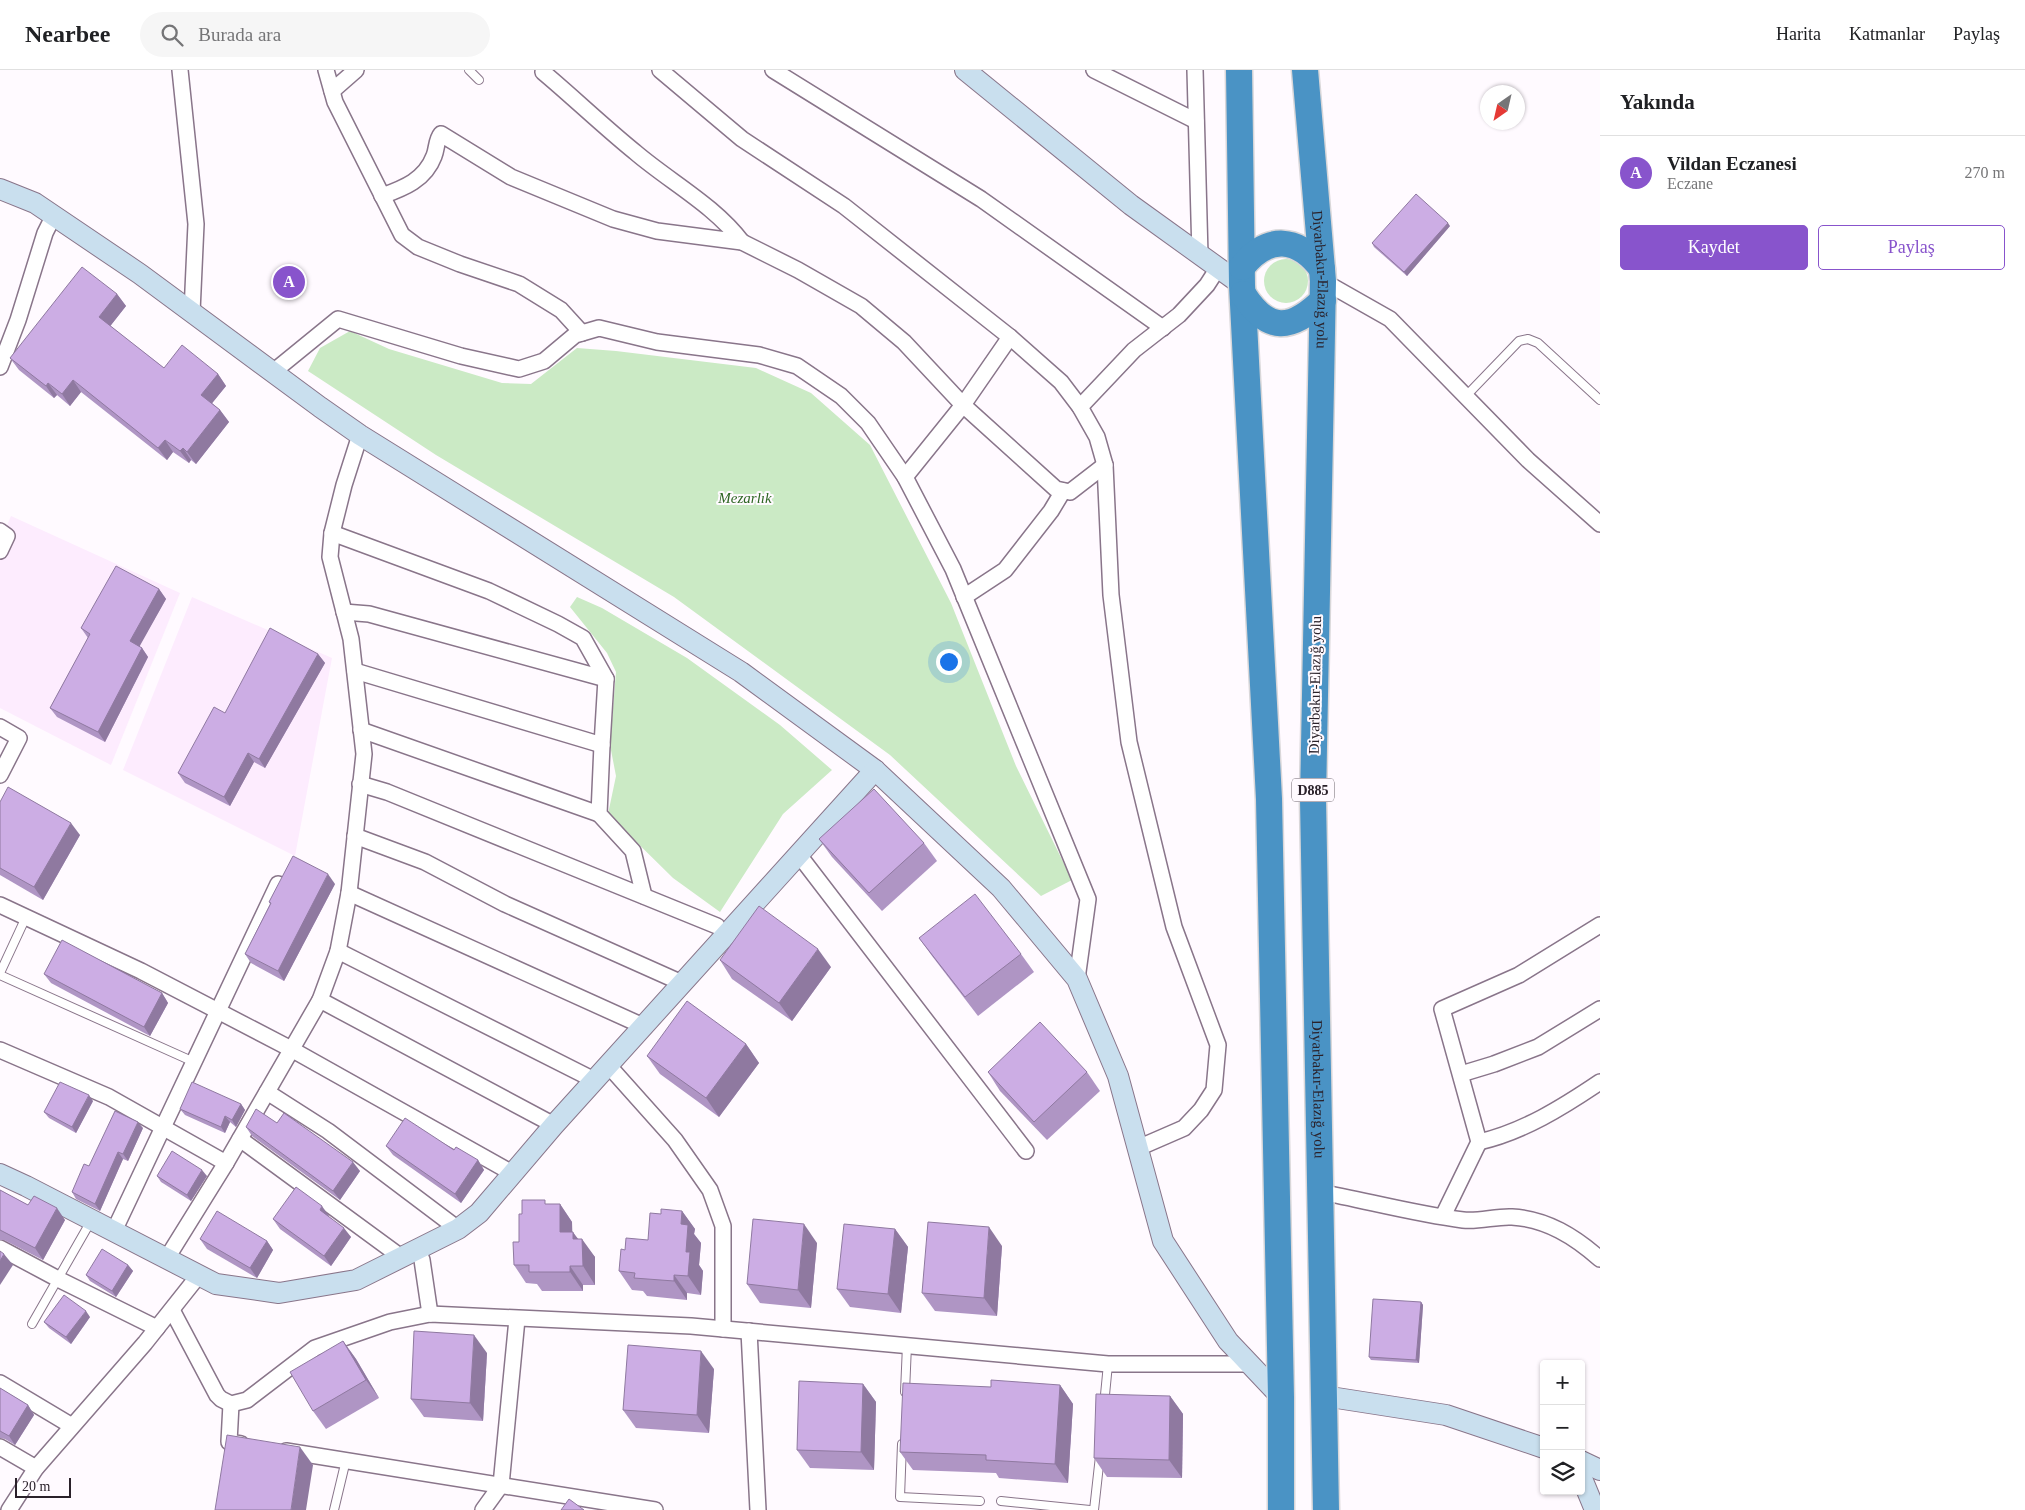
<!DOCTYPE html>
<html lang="tr">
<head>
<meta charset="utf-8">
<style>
	:root { --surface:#fff; --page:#f6f6f6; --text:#202124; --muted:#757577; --line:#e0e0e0; --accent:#8854cc }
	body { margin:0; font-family:Georgia,serif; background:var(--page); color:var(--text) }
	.controls { position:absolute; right:15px; bottom:15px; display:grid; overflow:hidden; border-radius:5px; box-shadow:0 1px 4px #0004 }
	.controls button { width:45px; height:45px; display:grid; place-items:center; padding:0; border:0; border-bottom:1px solid var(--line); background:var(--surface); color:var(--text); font:25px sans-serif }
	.compass { position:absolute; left:1480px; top:15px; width:45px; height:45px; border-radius:50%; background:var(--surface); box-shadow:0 1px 4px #0004; rotate:214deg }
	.scale { position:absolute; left:15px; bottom:12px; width:56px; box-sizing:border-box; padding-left:5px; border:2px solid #2a212a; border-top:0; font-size:14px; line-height:18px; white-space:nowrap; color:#2a212a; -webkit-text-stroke:4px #fffaff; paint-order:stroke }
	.you { position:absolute; left:948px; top:591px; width:18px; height:18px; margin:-12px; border:4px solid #fff; border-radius:50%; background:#1a73e8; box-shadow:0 0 0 8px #1a73e833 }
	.badge { display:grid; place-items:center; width:32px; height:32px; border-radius:50%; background:var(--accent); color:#fff; font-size:16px; font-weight:700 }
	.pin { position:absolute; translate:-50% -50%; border:2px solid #fff; box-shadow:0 1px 5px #0006 }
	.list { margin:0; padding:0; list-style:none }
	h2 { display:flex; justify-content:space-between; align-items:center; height:65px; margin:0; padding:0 20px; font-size:21px }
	h2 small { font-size:16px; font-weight:400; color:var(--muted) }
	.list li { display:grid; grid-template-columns:32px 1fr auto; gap:15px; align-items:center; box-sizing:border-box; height:75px; padding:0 20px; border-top:1px solid var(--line) }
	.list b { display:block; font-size:19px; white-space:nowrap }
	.list p { margin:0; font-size:16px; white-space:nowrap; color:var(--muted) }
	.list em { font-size:16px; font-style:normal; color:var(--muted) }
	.actions { display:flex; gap:10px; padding:15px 20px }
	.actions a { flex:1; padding:11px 0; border:1px solid var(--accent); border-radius:5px; text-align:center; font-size:18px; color:var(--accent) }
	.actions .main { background:var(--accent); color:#fff }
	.icon { flex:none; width:28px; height:28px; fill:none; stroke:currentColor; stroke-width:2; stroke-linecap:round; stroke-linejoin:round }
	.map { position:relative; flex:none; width:1600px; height:1440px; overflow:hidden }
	header { display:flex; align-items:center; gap:30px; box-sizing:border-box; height:70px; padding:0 25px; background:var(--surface); border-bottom:1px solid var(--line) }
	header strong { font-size:24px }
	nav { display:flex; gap:28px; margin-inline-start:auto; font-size:18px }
	.search { width:350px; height:45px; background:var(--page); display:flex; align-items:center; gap:12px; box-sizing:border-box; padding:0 18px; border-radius:28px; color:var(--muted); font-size:19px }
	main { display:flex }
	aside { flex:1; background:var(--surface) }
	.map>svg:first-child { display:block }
	.built { fill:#fdecfe }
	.green { fill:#cbeac5 }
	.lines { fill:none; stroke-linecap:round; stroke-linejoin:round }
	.lane-casing { stroke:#89758a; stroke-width:10 }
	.street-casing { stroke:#89758a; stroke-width:18 }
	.secondary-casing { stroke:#89758a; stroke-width:22 }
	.highway-casing { stroke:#d9d7d9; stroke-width:29 }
	.lane { stroke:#fff; stroke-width:8 }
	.street { stroke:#fff; stroke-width:15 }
	.secondary { stroke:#c9dfee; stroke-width:20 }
	.highway { stroke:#4a93c5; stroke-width:26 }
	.wall { fill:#af95c4 }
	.shaded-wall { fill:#8f79a0 }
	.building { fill:#ccade4; stroke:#8f79a0 }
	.labels { text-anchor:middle; stroke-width:4; stroke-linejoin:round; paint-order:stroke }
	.shield { fill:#fffaff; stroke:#6a626a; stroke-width:1 }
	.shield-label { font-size:14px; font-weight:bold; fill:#2a212a }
	.street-label { font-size:15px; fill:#2a212a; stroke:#fffaff }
	.park-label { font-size:15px; font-style:italic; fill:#2e6623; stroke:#fffaff }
</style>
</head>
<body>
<header>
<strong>Nearbee</strong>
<div class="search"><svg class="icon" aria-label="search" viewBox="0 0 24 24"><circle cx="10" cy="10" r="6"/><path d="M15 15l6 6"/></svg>Burada ara</div>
<nav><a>Harita</a><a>Katmanlar</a><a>Paylaş</a></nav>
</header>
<main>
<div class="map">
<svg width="1600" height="1440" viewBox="0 0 1600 1440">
	<rect width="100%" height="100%" fill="#fffaff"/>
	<!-- built -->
	<g class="built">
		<path d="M11 446 180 523 111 695 0 638V472Z"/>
		<path d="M192 527 332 588 295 786 123 700Z"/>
	</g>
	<!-- green -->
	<g class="green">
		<circle cx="1286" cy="211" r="22"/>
		<path d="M350 261 389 279 502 313 531 314 577 278 616 281 756 298 811 323 870 375 951 533 1016 696 1072 810 1041 826 890 685 674 527 436 385 308 301 320 278Z"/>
		<path d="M577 527 602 538 687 588 780 655 832 700 783 744 720 842 673 808 608 744 616 706 610 675 616 602 607 583 570 537Z"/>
	</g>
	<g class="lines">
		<!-- lane casing -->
		<g class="lane-casing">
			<g id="lane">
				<path d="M469 0 479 10"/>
				<path d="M1466 326 1519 271 1528 269 1538 273 1600 330"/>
				<path d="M0 903 26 847"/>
				<path d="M0 905 194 992"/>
				<path d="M32 1254 91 1151"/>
				<path d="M905 1322 907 1275"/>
				<path d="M1104 1335 1108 1294"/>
				<path d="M902 1374 900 1427 980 1431"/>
				<path d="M1001 1431 1090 1440"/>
				<path d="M334 1440 346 1390"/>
				<path d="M1094 1440 1100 1386"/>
			</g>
		</g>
		<!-- street casing -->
		<g class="street-casing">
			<g id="street">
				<path d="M180 0 196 154 192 242"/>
				<path d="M326 0 335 32 402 165 418 177 460 194 519 214 561 240 582 263"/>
				<path d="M660 0 742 69 844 136 1010 267 1061 312 1080 337 1097 367 1105 395 1111 525 1129 672 1174 857 1218 975 1214 1020 1201 1040 1184 1058 1138 1078"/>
				<path d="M773 0 981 129 1163 258"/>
				<path d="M1094 0 1196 51"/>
				<path d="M1195 0 1200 185"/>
				<path d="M543 2C574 28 603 56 635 82 670 112 714 135 742 172"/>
				<path d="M332 21 356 0"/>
				<path d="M382 126C404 118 425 110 434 86 437 79 436 70 441 64L511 107 613 149 657 161 742 172 798 200 861 236 904 272 963 335 1056 419 1070 422 1105 395"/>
				<path d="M1323 211 1390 249 1528 390 1600 454"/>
				<path d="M0 297 18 250 45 163 54 145"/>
				<path d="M273 302 338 249 461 286 519 299 544 291 575 265 599 258 657 272 759 285 797 296 841 326 868 353 905 407 953 499 1088 829 1077 909"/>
				<path d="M1080 337 1134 280 1179 245 1207 215 1218 198"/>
				<path d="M905 407 963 335 1010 267"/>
				<path d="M0 461 7 466 0 481"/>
				<path d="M332 463 489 521 558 554 583 568 606 609 602 675 599 744 633 781 644 826"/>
				<path d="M964 527 1005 500 1051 441 1063 421"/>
				<path d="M344 542 369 544 606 609"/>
				<path d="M355 601 602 675"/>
				<path d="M0 657 19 668 0 705"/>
				<path d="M361 660 599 744"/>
				<path d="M360 714 387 722 717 856"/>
				<path d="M355 766 425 792 505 834 682 913"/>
				<path d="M799 785 1026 1081"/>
				<path d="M349 823 643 956"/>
				<path d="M0 835 141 901 291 979 512 1103"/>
				<path d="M338 881 594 1010"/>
				<path d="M320 930 554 1055"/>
				<path d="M0 980 109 1027 226 1093"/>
				<path d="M608 995 675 1070 710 1120 723 1156V1259"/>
				<path d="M1461 1004 1494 994 1538 977 1600 939"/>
				<path d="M267 1022 328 1061 458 1159"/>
				<path d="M240 1069 401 1187"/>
				<path d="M1479 1072C1523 1062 1563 1037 1600 1012"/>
				<path d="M1320 1122C1368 1131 1415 1144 1463 1150 1479 1152 1496 1146 1512 1147 1547 1149 1575 1167 1600 1189"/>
				<path d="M1443 1146 1479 1072 1442 939 1519 905 1600 855"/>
				<path d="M114 1161 278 814"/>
				<path d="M0 1178 58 1209 157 1258"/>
				<path d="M418 1179 422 1190 430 1244"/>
				<path d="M167 1188 226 1093 320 930 338 881 349 823 364 684 351 569 330 487 332 463 344 415 360 365"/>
				<path d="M172 1240 217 1325 221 1329 231 1334 247 1330 315 1278 390 1252 430 1244 691 1256 1108 1294H1250"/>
				<path d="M749 1261 758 1440"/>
				<path d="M0 1313 72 1356"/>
				<path d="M231 1334 229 1372 241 1374"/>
				<path d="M0 1377 36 1398"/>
				<path d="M286 1381 655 1440"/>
				<path d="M9 1440 36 1398 145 1273 199 1205"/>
				<path d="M483 1440 501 1415 517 1249"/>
			</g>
		</g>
		<!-- secondary casing -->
		<g class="secondary-casing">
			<g id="secondary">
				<path d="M965 0 1131 135 1242 215"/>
				<path d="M0 119 35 133 140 204 320 337 360 365 741 602 875 700 1001 818 1077 909 1118 1006 1163 1171 1228 1271 1281 1327"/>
				<path d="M0 1104 26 1116 216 1214 279 1223 356 1210 458 1159 479 1143 554 1055 875 700"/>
				<path d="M1324 1326 1446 1345 1544 1378"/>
				<path d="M1581 1391 1600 1400"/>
				<path d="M1581 1406 1595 1440"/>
			</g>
		</g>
		<!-- highway casing -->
		<g class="highway-casing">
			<g id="highway">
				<path d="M1239 0 1242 215 1269 729 1281 1327V1440"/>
				<path id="s1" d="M1305 0 1323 211 1313 729 1326 1440"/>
				<path d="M1242 197C1268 164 1298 167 1322 199"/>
				<path d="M1243 224C1268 263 1291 261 1323 230"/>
			</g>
		</g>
		<!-- lane -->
		<use href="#lane" class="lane"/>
		<!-- street -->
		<use href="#street" class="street"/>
		<!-- secondary -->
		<use href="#secondary" class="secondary"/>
		<!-- highway -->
		<use href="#highway" class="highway"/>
	</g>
	<!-- wall -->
	<g class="wall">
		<path d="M1450 156 1407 206 1374 177 1372 173Z"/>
		<path d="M117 224 126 236 110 256 164 298 218 304 226 316 212 333 220 340 229 352 196 394 191 390 189 393 173 382 167 390 81 322 70 336 57 325 54 328 19 300 10 288Z"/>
		<path d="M159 519 166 529 139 576 142 578 148 587 105 672 57 647 50 638 88 568 81 558Z"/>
		<path d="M318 584 325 593 265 698 254 692 230 736 185 713 178 703 225 643Z"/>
		<path d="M0 732 80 765 43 830 0 805Z"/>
		<path d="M819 769 924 773 937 791 882 841 832 787Z"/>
		<path d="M335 814 284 911 251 893 245 884 270 834 269 832Z"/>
		<path d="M919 868 1021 884 1034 902 978 946 932 886Z"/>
		<path d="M720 890 831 897 792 951 732 909Z"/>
		<path d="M44 904 162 923 168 933 150 966 51 913Z"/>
		<path d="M746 974 759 993 719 1047 660 1004 647 986Z"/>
		<path d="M988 1002H1087L1100 1021 1047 1070 1000 1021Z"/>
		<path d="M93 1031 76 1063 49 1048 44 1042Z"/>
		<path d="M241 1034 245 1040 236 1057 230 1052 225 1063 185 1045 180 1039Z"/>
		<path d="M246 1057 360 1101 340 1130 252 1066Z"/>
		<path d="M143 1058 128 1091 123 1089 100 1141 76 1129 72 1122 89 1096Z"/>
		<path d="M386 1076 454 1080 478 1090 484 1100 461 1133 393 1085Z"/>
		<path d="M157 1106H207L191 1131 161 1112Z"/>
		<path d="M0 1120 28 1135 65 1150 43 1190 4 1170H0Z"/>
		<path d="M548 1134H560L572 1152V1162L595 1187V1215H583V1221H542L537 1214 526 1213 514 1195 519 1172 522 1144Z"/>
		<path d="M682 1141 695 1159 694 1164 701 1173 699 1195 703 1201 701 1225 687 1223V1230L647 1226 643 1221 632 1220 619 1201 625 1180 648 1170 661 1144Z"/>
		<path d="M328 1146 351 1167 331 1196 280 1159 273 1149 329 1146Z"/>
		<path d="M895 1159 908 1177 901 1243 850 1237 837 1219Z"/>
		<path d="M200 1169 267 1171 273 1180 257 1208 207 1179Z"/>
		<path d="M817 1173 811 1238 760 1233 747 1214Z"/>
		<path d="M1002 1176 997 1246 935 1241 922 1223Z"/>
		<path d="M128 1195 133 1201 116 1227 90 1211 86 1205Z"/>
		<path d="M1421 1232 1423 1235 1419 1293 1371 1290 1369 1287Z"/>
		<path d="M90 1247 71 1274 49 1258 44 1252Z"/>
		<path d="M343 1271 356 1289 379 1328 326 1359 313 1341Z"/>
		<path d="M487 1283 483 1351 424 1347 411 1329Z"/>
		<path d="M714 1299 709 1363 636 1358 623 1340Z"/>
		<path d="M863 1314 876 1332 874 1400 810 1398 797 1380Z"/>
		<path d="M1060 1315 1073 1334 1068 1413 999 1408 996 1403 913 1400 900 1382 991 1317Z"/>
		<path d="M0 1318 28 1335 34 1345 15 1375 5 1369 0 1368Z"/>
		<path d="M1170 1326 1183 1344 1182 1408 1107 1407 1094 1388Z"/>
	</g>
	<!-- shaded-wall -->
	<g class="shaded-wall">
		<path d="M1448 153 1450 156 1407 206 1404 202Z"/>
		<path d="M117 224 126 236 108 259 99 247Z"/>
		<path d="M218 304 226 316 209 337 201 325Z"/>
		<path d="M73 310 81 322 70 336 62 324Z"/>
		<path d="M48 313 57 325 54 328 46 316Z"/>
		<path d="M220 340 229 352 196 394 187 382Z"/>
		<path d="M165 370 173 382 167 390 158 378Z"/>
		<path d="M183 378 191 390 189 393 180 381Z"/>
		<path d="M159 519 166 529 137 581 130 571Z"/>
		<path d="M142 578 148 587 105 672 98 662Z"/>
		<path d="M318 584 325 593 265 698 259 689Z"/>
		<path d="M248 683 254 692 230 736 224 727Z"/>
		<path d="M71 753 80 765 43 830 34 817Z"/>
		<path d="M328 804 335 814 284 911 278 901Z"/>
		<path d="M818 879 831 897 792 951 779 933Z"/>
		<path d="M162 923 168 933 150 966 144 957Z"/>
		<path d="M746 974 759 993 719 1047 706 1028Z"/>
		<path d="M89 1025 93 1031 76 1063 72 1057Z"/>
		<path d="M241 1034 245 1040 236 1057 232 1050Z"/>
		<path d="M225 1046 230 1052 225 1063 221 1057Z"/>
		<path d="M138 1052 143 1058 128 1091 123 1084Z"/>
		<path d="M118 1082 123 1089 100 1141 95 1134Z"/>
		<path d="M478 1090 484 1100 461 1133 455 1124Z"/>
		<path d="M353 1092 360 1101 340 1130 333 1121Z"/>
		<path d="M202 1100 207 1106 191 1131 187 1125Z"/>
		<path d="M560 1134 572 1152 573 1181 560 1162Z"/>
		<path d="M322 1136 329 1146 326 1149 320 1140Z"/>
		<path d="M57 1138 65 1150 43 1190 35 1178Z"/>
		<path d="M682 1141 695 1159 694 1164 701 1173 699 1195 703 1201 701 1225 688 1206 681 1154Z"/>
		<path d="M804 1154 817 1173 811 1238 798 1220Z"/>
		<path d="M989 1157 1002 1176 997 1246 984 1228Z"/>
		<path d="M344 1158 351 1167 331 1196 324 1186Z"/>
		<path d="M895 1159 908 1177 901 1243 888 1224Z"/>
		<path d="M573 1162 582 1175V1169L595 1187V1215L583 1196 573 1169Z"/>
		<path d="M267 1171 273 1180 257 1208 250 1198Z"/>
		<path d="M4 1184 13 1195 0 1215V1191Z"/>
		<path d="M128 1195 133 1201 116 1227 112 1221Z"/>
		<path d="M570 1196 583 1215V1221L570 1202Z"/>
		<path d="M674 1205 687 1223V1230L674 1211Z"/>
		<path d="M1421 1232 1423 1235 1419 1293 1416 1290Z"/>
		<path d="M86 1241 90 1247 71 1274 66 1267Z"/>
		<path d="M474 1265 487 1283 483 1351 470 1333Z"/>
		<path d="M343 1271 356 1289 379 1328 366 1310Z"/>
		<path d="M701 1281 714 1299 709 1363 697 1345Z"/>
		<path d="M863 1314 876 1332 874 1400 861 1382Z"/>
		<path d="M1060 1315 1073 1334 1068 1413 1055 1394Z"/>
		<path d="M1170 1326 1183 1344 1182 1408 1169 1390Z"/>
		<path d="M28 1335 34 1345 15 1375 9 1366Z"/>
		<path d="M300 1377 313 1395 306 1440H291Z"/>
	</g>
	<!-- building -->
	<g class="building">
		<path d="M1416 124 1448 153 1404 202 1372 173Z"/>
		<path d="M82 197 117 224 99 247 164 298 182 275 218 304 201 325 220 340 187 382 183 378 180 381 165 370 158 378 73 310 62 324 48 313 46 316 10 288Z"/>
		<path d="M116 496 159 519 130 571 142 578 98 662 50 638 90 564 81 558Z"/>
		<path d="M270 558 318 584 259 689 248 683 224 727 178 703 214 637 225 643Z"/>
		<path d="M8 717 71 753 34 817 0 798V732Z"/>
		<path d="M874 719 924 773 869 823 819 769Z"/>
		<path d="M293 786 328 804 278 901 245 884 271 833 269 832Z"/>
		<path d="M975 824 1021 884 965 927 919 868Z"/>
		<path d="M759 836 818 879 779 933 720 890Z"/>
		<path d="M62 870 162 923 144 957 44 904Z"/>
		<path d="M687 931 746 974 706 1028 647 986Z"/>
		<path d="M1040 952 1087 1002 1034 1052 988 1002Z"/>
		<path d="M60 1012 89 1025 72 1057 44 1042Z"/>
		<path d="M192 1012 241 1034 232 1050 225 1046 221 1057 180 1039Z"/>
		<path d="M256 1039 277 1053 284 1043 353 1092 333 1121 246 1057Z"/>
		<path d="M115 1041 138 1052 123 1084 118 1082 95 1134 72 1122 84 1094 89 1096Z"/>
		<path d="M405 1048 454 1080 456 1077 478 1090 455 1124 386 1076Z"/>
		<path d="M172 1081 202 1100 187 1125 157 1106Z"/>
		<path d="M296 1117 322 1136 320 1140 344 1158 324 1186 273 1149Z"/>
		<path d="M0 1120 28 1135 34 1126 57 1138 35 1178 0 1160Z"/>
		<path d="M522 1130H545V1134H560V1162H573V1169H582L583 1196H570V1202H529V1195H514L513 1172H519V1144H522Z"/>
		<path d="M661 1139 682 1141 681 1154 688 1155 686 1182H690L688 1206 674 1205V1211L634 1208 635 1203 619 1201 621 1179 625 1180 626 1168 648 1170 650 1143 661 1144Z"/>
		<path d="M217 1141 267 1171 250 1198 200 1169Z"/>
		<path d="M753 1149 804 1154 798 1220 747 1214Z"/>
		<path d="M928 1152 989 1157 984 1228 922 1223Z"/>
		<path d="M844 1154 895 1159 888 1224 837 1219Z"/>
		<path d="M102 1179 128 1195 112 1221 86 1205Z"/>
		<path d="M0 1181 4 1184 0 1191Z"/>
		<path d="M64 1225 86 1241 66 1267 44 1252Z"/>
		<path d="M1373 1229 1421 1232 1416 1290 1369 1287Z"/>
		<path d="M414 1261 474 1265 470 1333 411 1329Z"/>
		<path d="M343 1271 366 1310 313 1341 290 1302Z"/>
		<path d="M628 1275 701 1281 697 1345 623 1340Z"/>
		<path d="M991 1310 1060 1315 1055 1394 986 1390V1385L900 1382 903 1313 991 1317Z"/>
		<path d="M799 1311 863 1314 861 1382 797 1380Z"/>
		<path d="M0 1318 28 1335 9 1366 0 1361Z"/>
		<path d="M1096 1324 1170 1326 1169 1390 1094 1388Z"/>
		<path d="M227 1365 300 1377 291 1440H215Z"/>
		<path d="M569 1429 584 1440H561Z"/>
	</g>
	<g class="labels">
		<!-- shield labels -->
		<rect class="shield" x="1292" y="708.5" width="42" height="23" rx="4"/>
		<g class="shield-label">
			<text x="1313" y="725">D885</text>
		</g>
		<!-- street labels -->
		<g class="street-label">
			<text dy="5" stroke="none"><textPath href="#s1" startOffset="210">Diyarbakır-Elazığ yolu</textPath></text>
			<text transform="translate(1315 615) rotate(-89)" y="5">Diyarbakır-Elazığ yolu</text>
			<text dy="5" stroke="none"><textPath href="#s1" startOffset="1020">Diyarbakır-Elazığ yolu</textPath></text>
		</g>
		<!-- park labels -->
		<g class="park-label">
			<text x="745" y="433">Mezarlık</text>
		</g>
	</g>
</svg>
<div class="controls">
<button>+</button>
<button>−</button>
<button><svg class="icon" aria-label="layers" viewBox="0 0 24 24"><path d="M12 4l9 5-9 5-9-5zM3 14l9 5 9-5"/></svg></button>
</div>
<svg class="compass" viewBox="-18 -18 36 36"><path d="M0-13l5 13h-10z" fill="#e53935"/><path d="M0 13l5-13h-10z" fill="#757577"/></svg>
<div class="scale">20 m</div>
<div class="you"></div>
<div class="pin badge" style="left:289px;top:212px">A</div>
</div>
<aside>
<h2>Yakında<small></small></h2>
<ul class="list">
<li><span class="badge">A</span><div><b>Vildan Eczanesi</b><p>Eczane</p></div><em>270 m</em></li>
</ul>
<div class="actions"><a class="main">Kaydet</a><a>Paylaş</a></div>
</aside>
</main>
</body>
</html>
